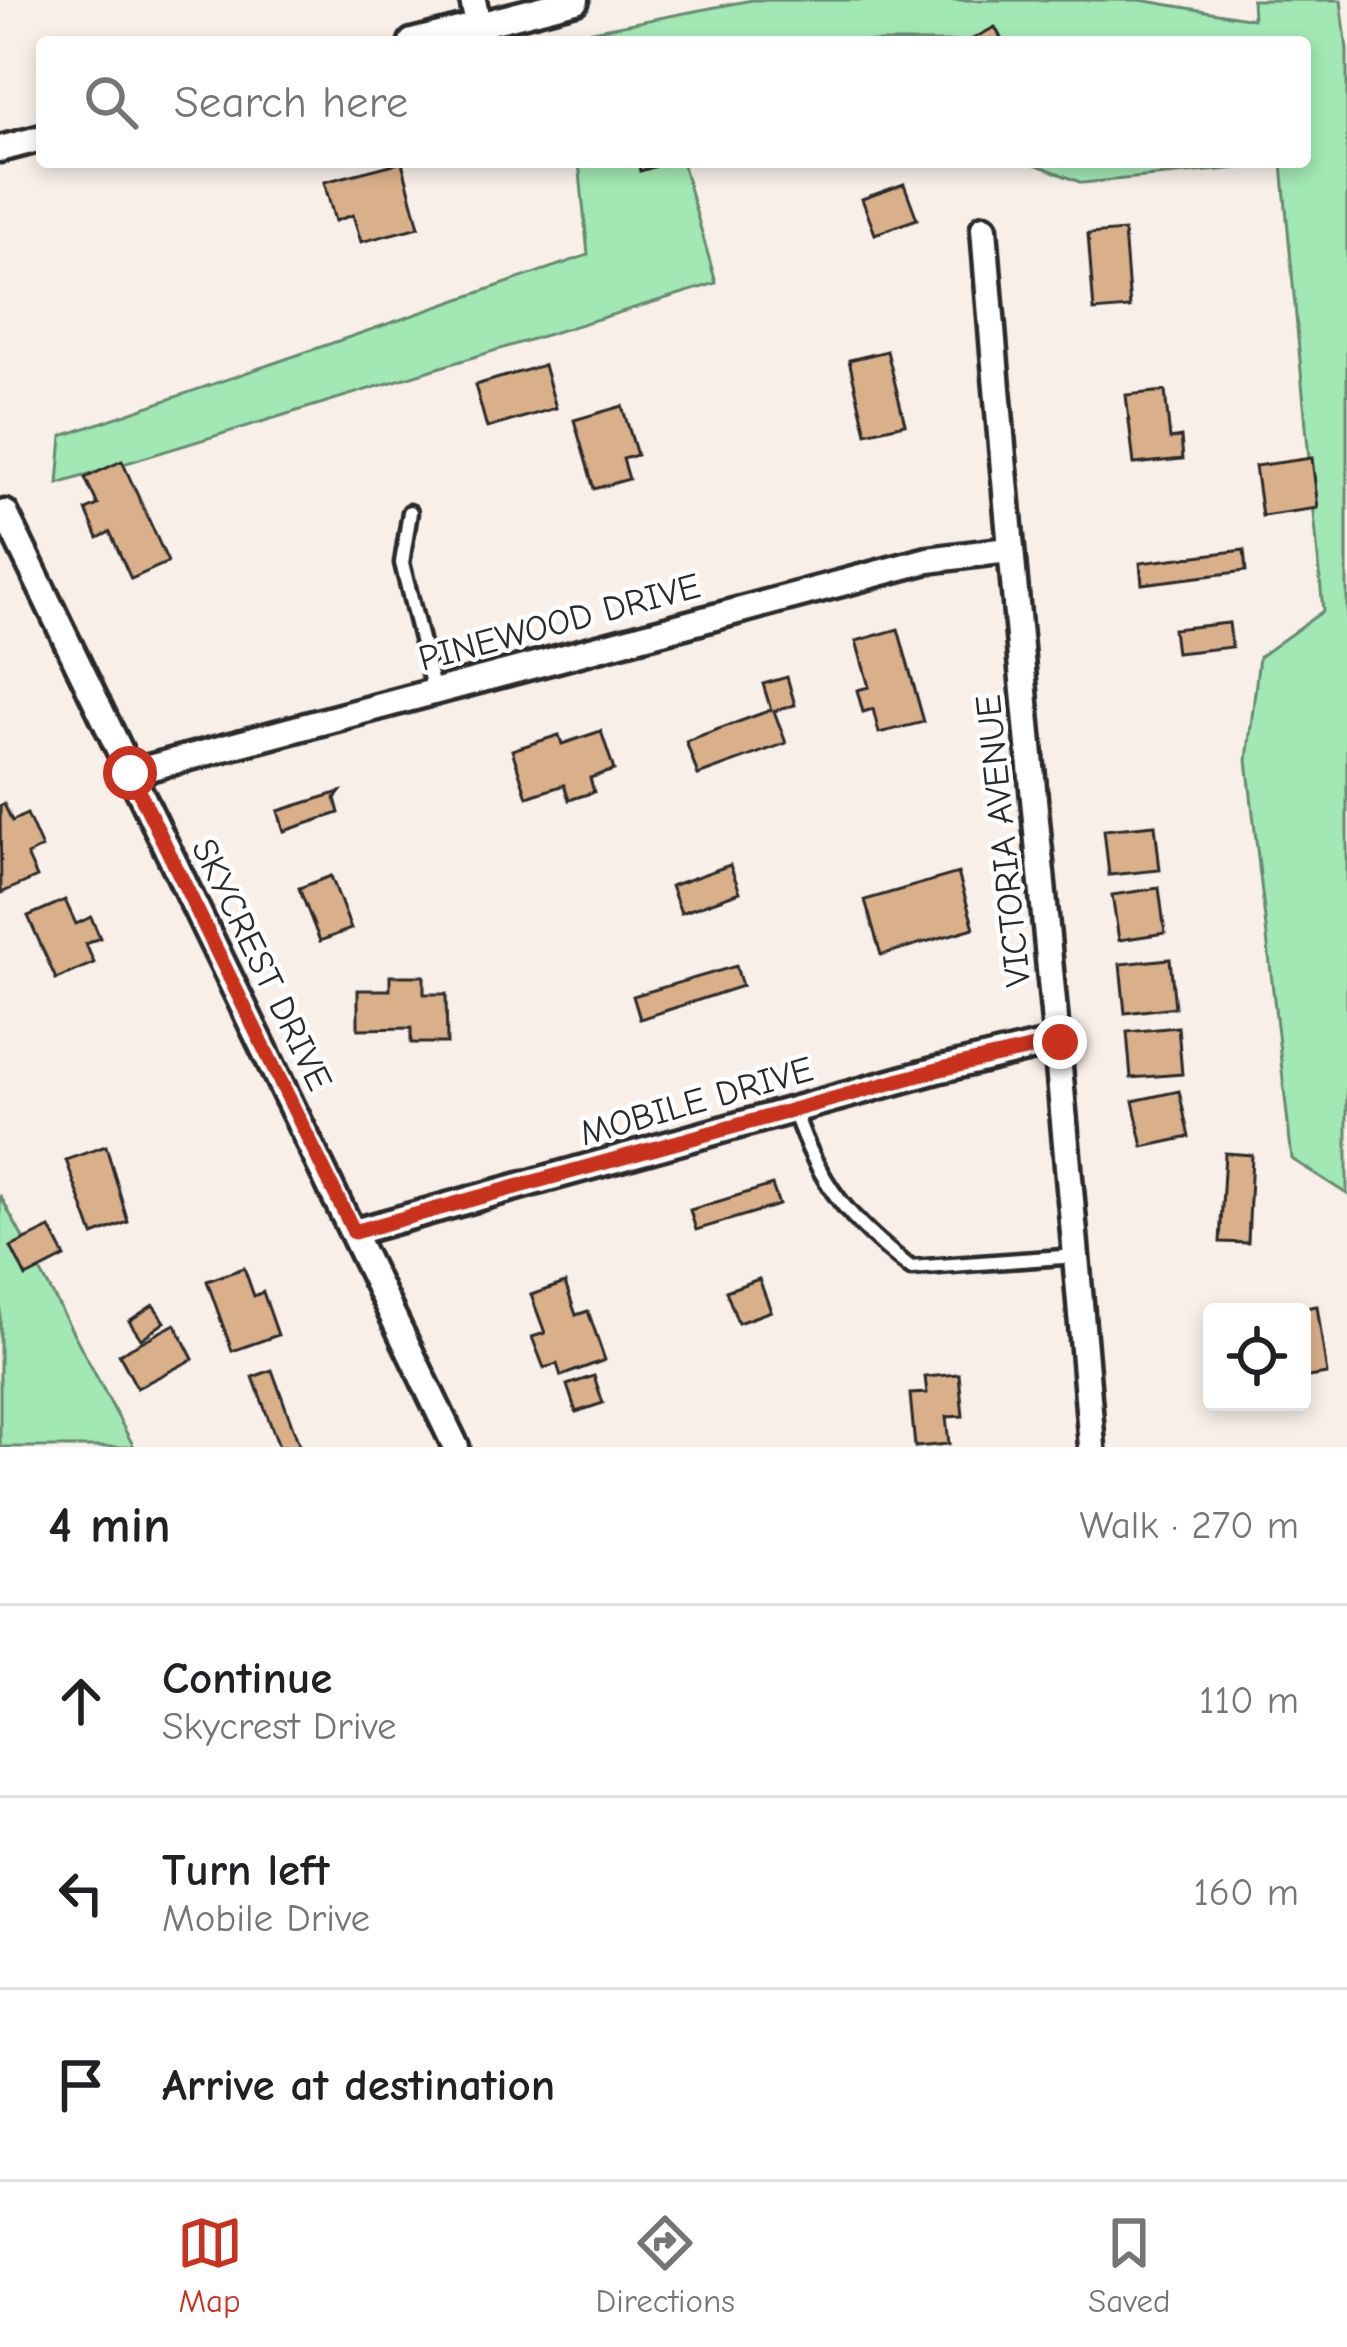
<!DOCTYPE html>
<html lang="en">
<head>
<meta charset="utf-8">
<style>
	:root { --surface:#fff; --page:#f6f6f6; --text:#202124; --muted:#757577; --line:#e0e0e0; --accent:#c8321e }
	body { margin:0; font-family:"Comic Neue",sans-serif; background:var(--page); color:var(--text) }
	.controls { position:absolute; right:36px; bottom:36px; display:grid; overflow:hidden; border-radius:12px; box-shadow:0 6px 18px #0003 }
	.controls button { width:108px; height:108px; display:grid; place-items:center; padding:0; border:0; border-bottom:3px solid var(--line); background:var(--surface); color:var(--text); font:60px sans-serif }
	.stop { position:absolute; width:36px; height:36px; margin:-27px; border:9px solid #c8321e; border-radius:50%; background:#fff }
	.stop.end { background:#c8321e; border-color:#fff; box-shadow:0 3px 12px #0008 }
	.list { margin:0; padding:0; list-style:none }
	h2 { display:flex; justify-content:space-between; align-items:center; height:156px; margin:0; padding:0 48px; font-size:51px }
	h2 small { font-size:39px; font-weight:400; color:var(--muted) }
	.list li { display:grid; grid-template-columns:78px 1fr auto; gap:36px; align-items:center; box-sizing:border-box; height:192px; padding:0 48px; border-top:3px solid var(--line) }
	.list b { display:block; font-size:45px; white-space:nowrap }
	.list p { margin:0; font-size:39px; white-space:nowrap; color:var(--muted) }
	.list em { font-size:39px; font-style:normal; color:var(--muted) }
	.icon { flex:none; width:66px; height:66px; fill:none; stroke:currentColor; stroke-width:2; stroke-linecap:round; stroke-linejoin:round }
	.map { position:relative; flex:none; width:1347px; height:1447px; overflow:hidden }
	.search { position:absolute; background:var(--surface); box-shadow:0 6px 18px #0003; left:36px; right:36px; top:36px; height:132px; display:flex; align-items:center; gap:30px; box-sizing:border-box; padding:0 42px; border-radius:12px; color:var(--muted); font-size:45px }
	.sheet { height:732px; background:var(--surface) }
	nav { display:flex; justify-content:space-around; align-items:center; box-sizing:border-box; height:168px; border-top:3px solid var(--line); background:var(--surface); font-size:33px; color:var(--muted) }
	nav a { display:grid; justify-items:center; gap:6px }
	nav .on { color:var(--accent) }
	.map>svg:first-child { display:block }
	.green { fill:#a2e8b4; stroke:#668a70; stroke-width:3 }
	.building { fill:#dab08b; stroke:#2b2b2b; stroke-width:3 }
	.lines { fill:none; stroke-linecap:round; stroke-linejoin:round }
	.lane-casing { stroke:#2b2b2b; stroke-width:21 }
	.street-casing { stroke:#2b2b2b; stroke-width:33 }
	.lane { stroke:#fff; stroke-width:12 }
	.street { stroke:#fff; stroke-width:24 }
	.route { stroke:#c8321e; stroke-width:15 }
	.labels { text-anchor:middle; stroke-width:9; stroke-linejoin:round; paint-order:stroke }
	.street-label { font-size:36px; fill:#2b2b2b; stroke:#fff }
</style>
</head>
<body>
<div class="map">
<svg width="1347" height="1447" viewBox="0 0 1347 1447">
	<rect width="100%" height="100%" fill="#f8efe8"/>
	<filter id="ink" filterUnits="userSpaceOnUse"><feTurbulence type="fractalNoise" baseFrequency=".00833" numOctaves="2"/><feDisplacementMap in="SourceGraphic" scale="24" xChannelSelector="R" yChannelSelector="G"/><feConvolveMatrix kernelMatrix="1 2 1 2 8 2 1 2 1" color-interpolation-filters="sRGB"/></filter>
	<g filter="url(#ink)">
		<!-- green -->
		<g class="green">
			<path d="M752 0H1140L1253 19 1252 0H1341L1347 50V1194L1292 1159 1247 760 1259 657 1323 611 1282 164 1082 183 1030 162H1305V42H566V36Z"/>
			<path d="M579 162H682L716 283 58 484 62 436 588 255Z"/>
			<path d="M0 1195 134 1447H0Z"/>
		</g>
		<!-- building -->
		<g class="building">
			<path d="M995 27 1003 42H967Z"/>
			<path d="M402 162 419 227 361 242 353 215 335 221 324 182Z"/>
			<path d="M638 162H670L640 171Z"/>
			<path d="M904 184 917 219 875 234 862 199Z"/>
			<path d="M1124 231 1130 308 1094 311 1088 234Z"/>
			<path d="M887 351 905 424 866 433 849 360Z"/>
			<path d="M544 365 556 408 487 428 475 385Z"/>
			<path d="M1165 391 1170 439 1181 437 1183 459 1134 464 1126 395Z"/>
			<path d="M622 406 637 455 623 459 629 479 594 489 574 420Z"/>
			<path d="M1312 458 1318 508 1262 516 1255 466Z"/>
			<path d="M122 461 168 562 131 579 110 532 98 538 86 510 98 505 85 478Z"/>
			<path d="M1244 550 1246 571 1142 584 1140 563Z"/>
			<path d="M1229 623 1232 647 1176 653 1173 629Z"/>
			<path d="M898 629 924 722 879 733 873 709 863 712 857 690 869 687 856 641Z"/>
			<path d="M787 677 795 705 774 711 786 743 698 775 686 741 771 710 763 684Z"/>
			<path d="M601 731 614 770 590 778 594 792 569 800 564 785 527 797 512 750 559 735 562 744Z"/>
			<path d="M340 792 335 798 339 813 284 831 278 811Z"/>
			<path d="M4 804 12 821 27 814 42 848 27 855 37 877 1 893 0 806Z"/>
			<path d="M1155 825 1160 870 1109 875 1104 830Z"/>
			<path d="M730 865 740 892 681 913 671 886Z"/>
			<path d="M958 873 974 928 881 955 865 900Z"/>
			<path d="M331 876 351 929 320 941 299 888Z"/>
			<path d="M1159 888 1165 933 1119 940 1112 895Z"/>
			<path d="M65 900 76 924 91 917 100 938 86 944 94 963 56 979 28 916Z"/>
			<path d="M1170 959 1175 1007 1125 1013 1120 964Z"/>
			<path d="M736 966 742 986 640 1019 633 996Z"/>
			<path d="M390 976H424V994H446L447 1043H411V1028L358 1029V990H390Z"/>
			<path d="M1178 1027 1182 1074 1131 1078 1127 1032Z"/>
			<path d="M1179 1091 1189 1137 1143 1147 1133 1101Z"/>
			<path d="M106 1146 128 1222 93 1235 66 1160Z"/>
			<path d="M1225 1153 1252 1155 1248 1243 1220 1242Z"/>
			<path d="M772 1185 779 1205 696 1230 690 1210Z"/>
			<path d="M50 1228 65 1257 26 1277 11 1247Z"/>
			<path d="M244 1268 254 1296 263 1292 278 1335 232 1351 207 1281Z"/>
			<path d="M759 1279 771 1311 738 1323 726 1291Z"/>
			<path d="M565 1283 576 1315 588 1311 605 1360 561 1376 557 1364 544 1368 532 1337 545 1333 531 1295Z"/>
			<path d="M153 1305 165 1322 141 1339 129 1321Z"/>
			<path d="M1317 1306 1327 1374 1302 1378V1312H1280Z"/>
			<path d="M175 1324 193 1359 137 1388 119 1354Z"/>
			<path d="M272 1370 300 1447H279L253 1377Z"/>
			<path d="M959 1374 963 1416 946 1417 949 1444 915 1447 910 1394 927 1393 925 1377Z"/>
			<path d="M594 1376 603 1403 576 1412 567 1385Z"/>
		</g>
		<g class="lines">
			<!-- lane casing -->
			<g class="lane-casing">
				<g id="lane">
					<path d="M410 512 402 563 434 692"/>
					<path d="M794 1110C819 1185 850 1221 911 1268L1077 1256"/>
				</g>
			</g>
			<!-- street casing -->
			<g class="street-casing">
				<g id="street">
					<path d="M473 0 478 25"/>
					<path d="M412 42 576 0"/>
					<path d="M0 149 42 138"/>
					<path d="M984 228C1015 635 1060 1040 1092 1447"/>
					<path d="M5 513 456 1447"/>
					<path d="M130 773 928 560 1008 550"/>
					<path d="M354 1232 937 1070 1060 1041"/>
				</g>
			</g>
			<!-- lane -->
			<use href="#lane" class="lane"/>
			<!-- street -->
			<use href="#street" class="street"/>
		</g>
	</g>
	<g class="lines" filter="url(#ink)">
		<!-- route -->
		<path class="route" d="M130 773 354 1232 937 1070 1060 1042"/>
	</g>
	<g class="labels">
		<!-- street labels -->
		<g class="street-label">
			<text transform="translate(559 621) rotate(-15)" y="13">PINEWOOD DRIVE</text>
			<text transform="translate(1002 841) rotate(-96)" y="13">VICTORIA AVENUE</text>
			<text transform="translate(263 964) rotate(64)" y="13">SKYCREST DRIVE</text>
			<text transform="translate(696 1100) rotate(-16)" y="13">MOBILE DRIVE</text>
		</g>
	</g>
</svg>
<div class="controls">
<button><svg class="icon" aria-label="locate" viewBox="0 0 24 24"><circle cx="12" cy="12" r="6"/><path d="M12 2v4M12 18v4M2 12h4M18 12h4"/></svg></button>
</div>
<div class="stop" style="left:130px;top:773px"></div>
<div class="stop end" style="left:1060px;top:1042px"></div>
<div class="search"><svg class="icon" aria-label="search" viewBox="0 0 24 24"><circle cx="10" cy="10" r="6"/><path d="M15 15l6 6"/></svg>Search here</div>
</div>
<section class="sheet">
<h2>4 min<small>Walk · 270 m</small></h2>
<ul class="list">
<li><svg class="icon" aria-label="ahead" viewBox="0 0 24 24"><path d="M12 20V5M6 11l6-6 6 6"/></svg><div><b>Continue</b><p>Skycrest Drive</p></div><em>110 m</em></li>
<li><svg class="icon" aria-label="left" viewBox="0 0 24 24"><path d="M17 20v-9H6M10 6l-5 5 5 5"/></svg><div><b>Turn left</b><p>Mobile Drive</p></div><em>160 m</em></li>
<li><svg class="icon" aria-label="arrive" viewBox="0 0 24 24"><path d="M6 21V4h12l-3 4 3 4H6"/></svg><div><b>Arrive at destination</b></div></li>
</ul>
</section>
<nav>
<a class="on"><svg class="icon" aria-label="map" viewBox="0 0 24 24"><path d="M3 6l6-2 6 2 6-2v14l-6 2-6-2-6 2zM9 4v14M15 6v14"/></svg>Map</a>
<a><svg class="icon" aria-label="directions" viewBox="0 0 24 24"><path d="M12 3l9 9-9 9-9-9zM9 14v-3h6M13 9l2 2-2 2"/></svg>Directions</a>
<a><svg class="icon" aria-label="saved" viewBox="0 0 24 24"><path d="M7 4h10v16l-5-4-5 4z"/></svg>Saved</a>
</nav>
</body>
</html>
